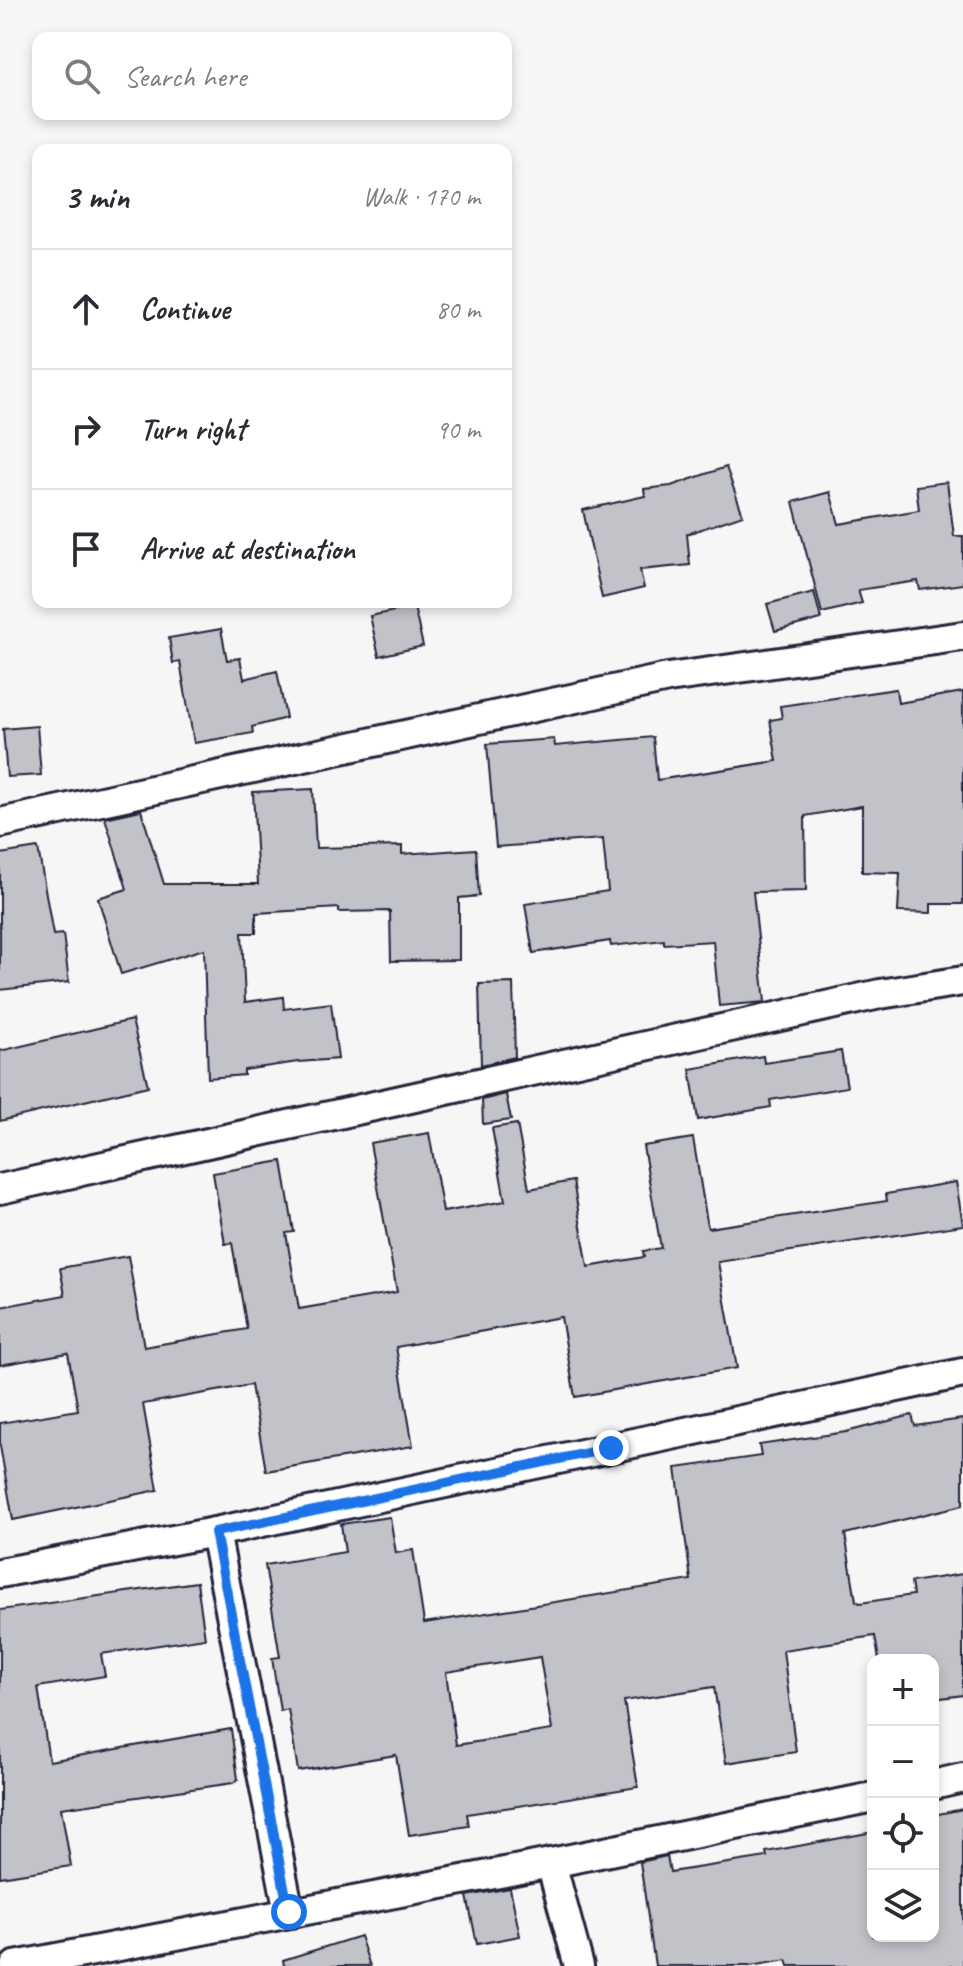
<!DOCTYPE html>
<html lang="en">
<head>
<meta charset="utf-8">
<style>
	:root { --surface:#fff; --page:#f7f7f7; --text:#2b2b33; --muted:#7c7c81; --line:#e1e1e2 }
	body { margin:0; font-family:Caveat,sans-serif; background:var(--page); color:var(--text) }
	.controls { position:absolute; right:24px; bottom:24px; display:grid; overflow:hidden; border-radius:16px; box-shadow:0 4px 12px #0003 }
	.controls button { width:72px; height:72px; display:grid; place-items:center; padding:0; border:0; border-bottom:2px solid var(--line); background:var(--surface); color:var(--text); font:40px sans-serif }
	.stop { position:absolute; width:24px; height:24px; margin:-18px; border:6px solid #1a73e8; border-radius:50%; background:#fff }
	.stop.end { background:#1a73e8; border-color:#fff; box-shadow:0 2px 8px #0008 }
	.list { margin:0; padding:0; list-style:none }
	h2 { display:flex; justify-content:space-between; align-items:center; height:104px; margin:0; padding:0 32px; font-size:34px }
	h2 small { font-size:26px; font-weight:400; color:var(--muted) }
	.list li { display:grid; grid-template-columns:52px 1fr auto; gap:24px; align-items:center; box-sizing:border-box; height:120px; padding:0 32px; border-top:2px solid var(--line) }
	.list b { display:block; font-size:30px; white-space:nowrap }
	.list em { font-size:26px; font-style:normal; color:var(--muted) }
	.icon { flex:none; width:44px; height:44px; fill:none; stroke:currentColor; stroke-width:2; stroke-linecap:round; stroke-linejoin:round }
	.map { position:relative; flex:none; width:963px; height:1966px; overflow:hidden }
	.search { position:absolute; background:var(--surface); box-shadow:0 4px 12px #0003; left:32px; top:32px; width:480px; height:88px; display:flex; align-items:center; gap:20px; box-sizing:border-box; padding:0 28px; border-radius:16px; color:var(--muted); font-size:30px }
	.panel { position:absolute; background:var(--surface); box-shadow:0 4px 12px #0003; left:32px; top:144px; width:480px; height:464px; border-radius:16px }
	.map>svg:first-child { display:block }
	.building { fill:#c2c2c9; stroke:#22223b; stroke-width:2; fill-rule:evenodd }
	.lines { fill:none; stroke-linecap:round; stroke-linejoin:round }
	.street-casing { stroke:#22223b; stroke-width:34 }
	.street { stroke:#fff; stroke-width:28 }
	.route { stroke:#1a73e8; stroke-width:10 }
</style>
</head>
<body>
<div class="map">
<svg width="963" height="1966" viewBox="0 0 963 1966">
	<rect width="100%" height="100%" fill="#f6f6f7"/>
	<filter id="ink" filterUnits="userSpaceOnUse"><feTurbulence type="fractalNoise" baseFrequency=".0125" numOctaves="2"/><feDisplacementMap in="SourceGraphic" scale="16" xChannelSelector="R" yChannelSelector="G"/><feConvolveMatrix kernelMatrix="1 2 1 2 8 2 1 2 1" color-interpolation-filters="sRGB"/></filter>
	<g filter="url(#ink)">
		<!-- building -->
		<g class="building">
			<path d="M726 467 743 515 687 534 690 565 640 570 644 588 602 598 583 510 645 496 644 489 671 486Z"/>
			<path d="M947 482 954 536H963V584L920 590 918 581 858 590 862 603 822 613 793 502 830 492 839 524 919 510 916 486Z"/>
			<path d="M814 592 821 619 775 631 767 604Z"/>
			<path d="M414 607 423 646 379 656 370 616Z"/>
			<path d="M221 629 227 660 240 658 244 679 277 671 286 718 252 727 253 733 194 743 180 662 173 663 169 638Z"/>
			<path d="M896 689 898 703 963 692V904H931V913L898 912 900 873 862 872V806L805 816 806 891 753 892 765 1002 719 1006 713 941 664 944V940L611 946 610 941 533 953 525 904 608 891 603 839 496 847 487 744 554 739 555 746 653 737 657 780 777 761 770 720 782 718 780 706Z"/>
			<path d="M37 726 41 775 7 777 3 729Z"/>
			<path d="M313 789 316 848 402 846V854L476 849 479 896 459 898V960L391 961 390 911 339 912V908L256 913V933H242L245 1002 283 997 284 1009 331 1003 338 1059 298 1062 244 1070V1075L208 1078 204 949 121 974 98 898 127 889 105 818 141 810 164 884H258L253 792Z"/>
			<path d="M38 848 53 935 63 934 69 982 0 990V854Z"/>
			<path d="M513 983 515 1057 481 1065 479 984Z"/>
			<path d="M132 1020 148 1086 0 1121V1051Z"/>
			<path d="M841 1051 847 1087 770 1100 771 1107 698 1120 690 1069 763 1056 764 1063Z"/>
			<path d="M506 1094 511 1120 483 1124 482 1100Z"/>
			<path d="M517 1124 529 1189 573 1181 588 1267 644 1257 643 1251 661 1248 643 1146 693 1138 708 1228 887 1201 886 1194 956 1182 963 1225 718 1262 737 1368 575 1397 561 1317 396 1347 413 1446 266 1471 251 1385 143 1404 158 1490 13 1520 0 1446V1423L78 1410 68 1353 0 1365V1307L65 1295 60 1268 128 1256 144 1347 247 1329 232 1243 225 1244 213 1173 282 1161 294 1232 286 1233 299 1309 397 1292 370 1143 429 1133 443 1212 505 1201 492 1128Z"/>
			<path d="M912 1415 915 1426 963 1419V1505L845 1534 856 1601 860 1603 913 1595 911 1582 963 1574V1695L933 1699V1660H879L875 1636 783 1650 796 1752 726 1763 714 1687 624 1701 638 1787 467 1814 469 1826 409 1835 396 1755 298 1771 288 1709 280 1711 272 1658 280 1657 265 1565 345 1552 341 1524 390 1517 396 1553 413 1550 424 1623 691 1580 676 1468 761 1456 759 1445 846 1432ZM540 1657 552 1730 456 1745 446 1672Z"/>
			<path d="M197 1582 205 1638 101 1654 105 1676 38 1687 49 1761 231 1729 238 1779 233 1783 61 1808 71 1866 0 1877V1610Z"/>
			<path d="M963 1809V1966H789L787 1960 750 1966H655L640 1862 667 1856 670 1872 767 1857 766 1852 873 1832V1936H933V1815Z"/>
			<path d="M510 1888 520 1936 477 1944 467 1896Z"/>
			<path d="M360 1936 370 1966H284L283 1960Z"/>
		</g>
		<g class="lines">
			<!-- street casing -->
			<g class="street-casing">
				<g id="street">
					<path d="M0 823 668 678 963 636"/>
					<path d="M0 1189 880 994 963 981"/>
					<path d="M215 1532 289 1912"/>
					<path d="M0 1573 215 1532 963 1373"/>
					<path d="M933 1785 963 1778"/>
					<path d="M551 1863 579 1966"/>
					<path d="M15 1966 551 1863 873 1797"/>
				</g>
			</g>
			<!-- street -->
			<use href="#street" class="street"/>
		</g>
	</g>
	<g class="lines" filter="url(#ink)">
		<!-- route -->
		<path class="route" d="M289 1912 215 1532 611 1448"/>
	</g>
</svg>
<div class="controls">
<button>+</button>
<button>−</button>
<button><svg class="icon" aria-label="locate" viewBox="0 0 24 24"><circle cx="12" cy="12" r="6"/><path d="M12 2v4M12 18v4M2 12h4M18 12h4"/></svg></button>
<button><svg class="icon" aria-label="layers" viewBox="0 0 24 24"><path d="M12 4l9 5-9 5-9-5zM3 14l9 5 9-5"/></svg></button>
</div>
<div class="stop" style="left:289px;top:1912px"></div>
<div class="stop end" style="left:611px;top:1448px"></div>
<div class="search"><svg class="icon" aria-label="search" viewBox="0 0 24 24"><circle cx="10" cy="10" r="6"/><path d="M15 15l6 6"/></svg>Search here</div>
<section class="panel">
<h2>3 min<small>Walk · 170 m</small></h2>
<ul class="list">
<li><svg class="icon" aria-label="ahead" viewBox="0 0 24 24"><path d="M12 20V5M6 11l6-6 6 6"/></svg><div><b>Continue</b></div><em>80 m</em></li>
<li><svg class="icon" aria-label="right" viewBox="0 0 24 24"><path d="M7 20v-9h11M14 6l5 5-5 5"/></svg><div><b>Turn right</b></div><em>90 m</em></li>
<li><svg class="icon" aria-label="arrive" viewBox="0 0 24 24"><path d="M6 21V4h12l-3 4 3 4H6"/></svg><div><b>Arrive at destination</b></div></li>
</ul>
</section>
</div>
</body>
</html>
